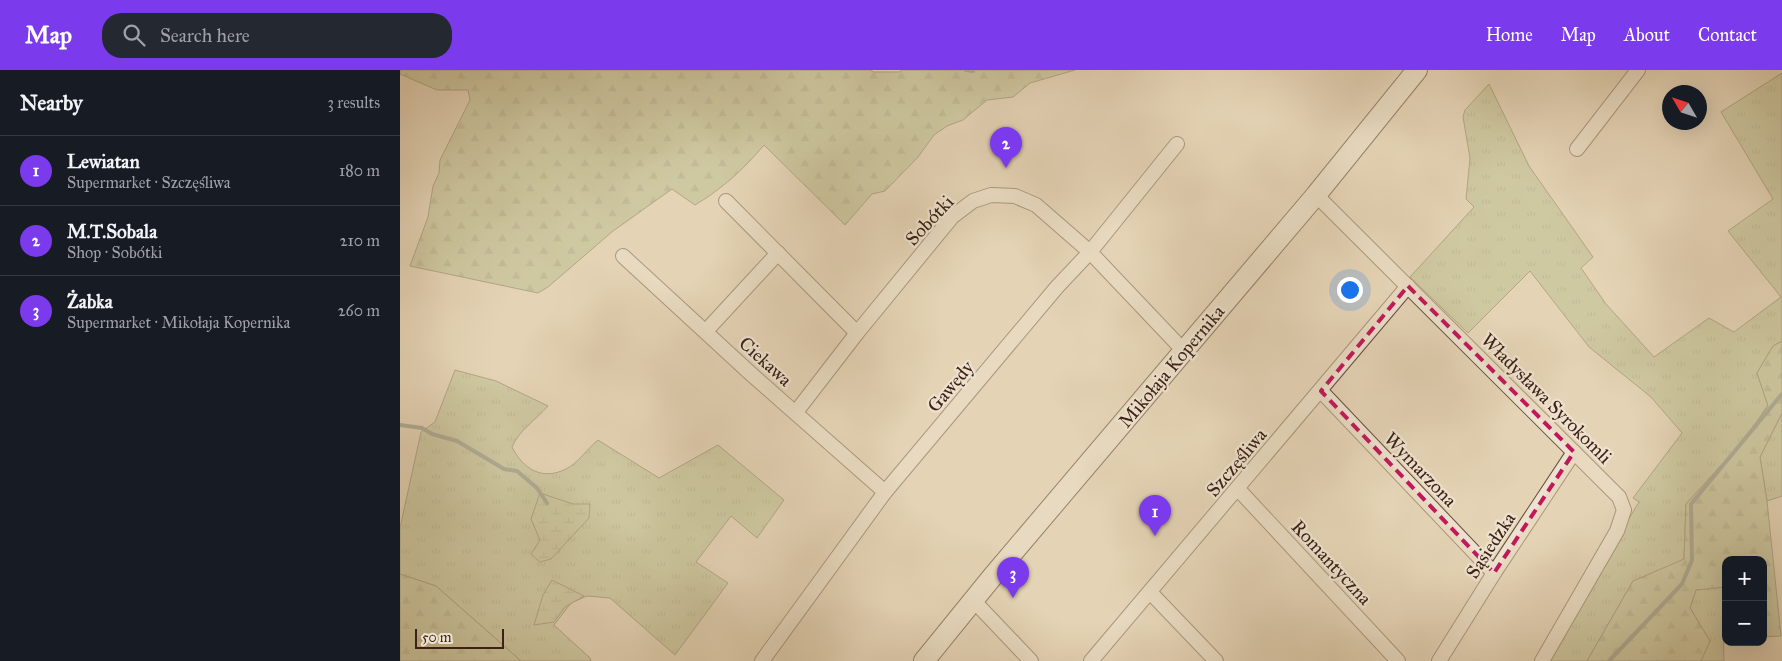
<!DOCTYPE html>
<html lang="en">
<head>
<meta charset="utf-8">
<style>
	:root { --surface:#171b24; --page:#242831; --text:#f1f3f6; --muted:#9ea1a6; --line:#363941; --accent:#7c3aed }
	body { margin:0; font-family:"IM FELL Great Primer",serif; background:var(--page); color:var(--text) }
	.controls { position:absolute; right:15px; bottom:15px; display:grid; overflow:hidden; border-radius:10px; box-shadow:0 5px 20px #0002 }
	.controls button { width:45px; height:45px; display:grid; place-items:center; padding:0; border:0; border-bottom:1px solid var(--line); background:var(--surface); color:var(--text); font:25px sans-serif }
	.compass { position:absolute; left:1262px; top:15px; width:45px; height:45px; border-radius:50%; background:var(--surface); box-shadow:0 5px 20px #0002; rotate:309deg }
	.scale { position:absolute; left:15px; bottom:12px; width:89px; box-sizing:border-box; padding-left:5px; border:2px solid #3e2114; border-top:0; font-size:14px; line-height:18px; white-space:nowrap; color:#3e2114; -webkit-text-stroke:4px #ede2cf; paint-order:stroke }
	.you { position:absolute; left:949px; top:219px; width:18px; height:18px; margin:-12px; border:4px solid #fff; border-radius:50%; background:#1a73e8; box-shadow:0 0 0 8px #1a73e833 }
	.badge { display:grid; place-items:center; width:32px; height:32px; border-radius:50%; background:var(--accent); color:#fff; font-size:16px; font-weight:700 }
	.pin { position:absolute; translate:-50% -41px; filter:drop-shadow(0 1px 2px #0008) }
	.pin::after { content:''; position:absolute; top:26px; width:18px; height:15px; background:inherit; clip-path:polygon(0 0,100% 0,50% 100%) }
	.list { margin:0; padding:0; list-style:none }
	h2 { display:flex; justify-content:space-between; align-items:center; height:65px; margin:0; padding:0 20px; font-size:21px }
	h2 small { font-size:16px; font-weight:400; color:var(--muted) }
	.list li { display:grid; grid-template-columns:32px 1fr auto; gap:15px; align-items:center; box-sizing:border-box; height:70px; padding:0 20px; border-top:1px solid var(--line) }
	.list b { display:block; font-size:19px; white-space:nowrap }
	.list p { margin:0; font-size:16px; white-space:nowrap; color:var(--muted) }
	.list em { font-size:16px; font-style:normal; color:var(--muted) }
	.icon { flex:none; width:28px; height:28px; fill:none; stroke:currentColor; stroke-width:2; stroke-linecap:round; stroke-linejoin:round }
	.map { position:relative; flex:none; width:1382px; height:591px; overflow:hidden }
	header { display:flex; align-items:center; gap:30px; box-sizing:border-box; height:70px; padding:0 25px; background:var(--accent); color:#fff }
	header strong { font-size:24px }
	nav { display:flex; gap:28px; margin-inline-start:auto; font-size:18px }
	.search { width:350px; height:45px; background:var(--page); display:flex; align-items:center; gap:12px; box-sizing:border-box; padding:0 18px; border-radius:20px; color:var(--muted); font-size:19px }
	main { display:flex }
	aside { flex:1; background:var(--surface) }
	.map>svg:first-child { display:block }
	.grass { fill:url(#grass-tufts); stroke:#7a6e50 }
	.forest { fill:url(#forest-firs); stroke:#7a6e50 }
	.wetland { fill:url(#wetland-marsh); stroke:#7a6e50 }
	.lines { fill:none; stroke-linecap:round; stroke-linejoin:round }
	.stream { stroke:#727c70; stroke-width:4 }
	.street-casing { stroke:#684e3c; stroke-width:16 }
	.secondary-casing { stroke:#3e2114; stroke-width:22 }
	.street { stroke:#ede2cf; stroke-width:14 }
	.secondary { stroke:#ede2cf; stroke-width:20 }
	.marked { fill:none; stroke:#c2185b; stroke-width:4; stroke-dasharray:10 6; stroke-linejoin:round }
	.labels { text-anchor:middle; stroke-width:4.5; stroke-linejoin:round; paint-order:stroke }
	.street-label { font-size:19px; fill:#3e2114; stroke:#ede2cf }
</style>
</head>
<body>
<header>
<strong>Map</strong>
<div class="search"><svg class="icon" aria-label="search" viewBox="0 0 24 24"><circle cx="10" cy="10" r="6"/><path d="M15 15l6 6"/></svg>Search here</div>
<nav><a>Home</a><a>Map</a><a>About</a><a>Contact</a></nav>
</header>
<main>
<aside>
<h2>Nearby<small>3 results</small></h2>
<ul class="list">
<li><span class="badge">1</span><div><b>Lewiatan</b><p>Supermarket · Szczęśliwa</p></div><em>180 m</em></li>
<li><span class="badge">2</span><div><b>M.T.Sobala</b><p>Shop · Sobótki</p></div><em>210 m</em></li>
<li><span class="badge">3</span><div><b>Żabka</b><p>Supermarket · Mikołaja Kopernika</p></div><em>260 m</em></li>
</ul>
</aside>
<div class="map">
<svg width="1382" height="591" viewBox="0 0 1382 591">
	<defs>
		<pattern id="grass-tufts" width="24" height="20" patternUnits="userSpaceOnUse" patternTransform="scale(1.25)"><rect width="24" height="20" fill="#b5bc8d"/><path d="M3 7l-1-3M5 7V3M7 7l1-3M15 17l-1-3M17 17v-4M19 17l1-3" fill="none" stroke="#9da179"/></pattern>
		<pattern id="forest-firs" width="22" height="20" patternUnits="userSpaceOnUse" patternTransform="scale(1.25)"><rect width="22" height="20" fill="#b5bc8d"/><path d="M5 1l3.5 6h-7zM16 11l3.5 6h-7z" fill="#9da179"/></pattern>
		<pattern id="wetland-marsh" width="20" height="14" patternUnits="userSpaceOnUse" patternTransform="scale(1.25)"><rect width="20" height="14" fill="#b5bc8d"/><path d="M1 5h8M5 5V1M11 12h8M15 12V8" fill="none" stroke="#9da179"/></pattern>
	</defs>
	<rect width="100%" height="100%" fill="#e4d3b5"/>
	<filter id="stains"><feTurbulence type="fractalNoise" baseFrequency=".004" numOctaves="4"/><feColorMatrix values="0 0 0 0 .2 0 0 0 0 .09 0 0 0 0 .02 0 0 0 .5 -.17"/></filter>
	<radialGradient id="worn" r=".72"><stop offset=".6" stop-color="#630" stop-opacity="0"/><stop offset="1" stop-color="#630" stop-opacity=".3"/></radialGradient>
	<!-- grass -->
	<g class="grass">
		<path d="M1382 3V271L1373 276 1357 303 1368 335 1344 370 1286 434 1284 490 1233 511 1187 591H1148L1167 551 1239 432 1233 428 1282 363 1251 327 1189 277 1130 201 1068 263 1010 207 1074 137 1066 129 1070 88 1063 47 1065 40 1089 14 1129 96 1193 187 1181 198 1206 234 1254 287 1309 248 1334 262 1381 227 1328 161 1373 129 1321 42Z"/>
		<path d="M55 300 96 311 148 336C136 350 119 360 112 377 123 399 142 411 166 399 177 394 188 378 198 370L259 408 318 375 384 430 357 468 331 446 296 492 328 513 275 585 210 528 187 526 171 533 154 555 190 588 191 591H121L36 516 0 504V458L21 362 35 352Z"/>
		<path d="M1382 343V426L1367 431 1360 387Z"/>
		<path d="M1326 517V550L1323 551 1324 591H1301L1310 571 1290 538 1296 520Z"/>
	</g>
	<!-- forest -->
	<g class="forest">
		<path d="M0 0H470L474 2H499L502 0H675L630 13 613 27 587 30 563 50 547 56 534 65 518 87 485 121 472 124 445 155 364 75C344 99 322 119 295 135L272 119 213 161 148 217 138 223 10 196 28 147 33 116 39 103 40 90 70 30 68 20H37L0 4Z"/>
		<path d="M1382 271V343L1360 387 1367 431 1381 566 1363 567V490H1326V517L1296 520 1290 538 1310 571 1301 591H1187L1233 511 1284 489 1286 434 1344 370 1368 336 1357 303 1373 276Z"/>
		<path d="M0 504 36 516 121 591H0Z"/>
	</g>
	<!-- wetland -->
	<g class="wetland">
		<path d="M140 423 173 434H190L189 448 151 489 140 492 131 484 140 470 131 449Z"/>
		<path d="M152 510 184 526 165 537 154 552 134 555 143 525Z"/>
	</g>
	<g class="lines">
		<!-- stream -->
		<g class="stream">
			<path d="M566 0 573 1"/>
			<path d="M0 355 22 358 32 364 57 371 104 399 117 401 137 418 147 433"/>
			<path d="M1209 591 1282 514 1292 490 1291 434 1382 324"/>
		</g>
		<!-- street casing -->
		<g class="street-casing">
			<g id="street">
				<path d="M1177 79 1238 0"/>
				<path d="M916 125 1219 427 1224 440 1217 461 1142 591"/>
				<path d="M326 131 457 263 552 147 573 131 591 125 615 126 636 135 690 182 784 281"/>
				<path d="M223 186 350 303 485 422"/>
				<path d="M306 261 378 183"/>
				<path d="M921 321 1094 503"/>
				<path d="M396 342 457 263"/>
				<path d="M838 419 998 591"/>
				<path d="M750 522 816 591"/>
				<path d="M573 530 631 591"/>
				<path d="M362 591 485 422 657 217 690 182 777 74"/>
				<path d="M691 591 1008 216"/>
				<path d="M1039 591 1094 503 1174 382"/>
			</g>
		</g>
		<!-- secondary casing -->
		<g class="secondary-casing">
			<path id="secondary" d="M524 591 593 506 916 125 1017 0"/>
		</g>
		<!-- street -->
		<use href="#street" class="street"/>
		<!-- secondary -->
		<use href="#secondary" class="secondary"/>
	</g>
	<!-- marked area -->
	<path d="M0 0H1382V591H0ZM1008 216 1174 382 1094 503 921 321Z" fill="#e4d3b5" fill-opacity=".55" fill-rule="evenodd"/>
	<path class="marked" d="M1008 216 1174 382 1094 503 921 321Z"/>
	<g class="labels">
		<!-- street labels -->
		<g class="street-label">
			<text transform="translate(529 150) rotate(-47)" y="7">Sobótki</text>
			<text transform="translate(366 291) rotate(42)" y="7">Ciekawa</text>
			<text transform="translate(771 296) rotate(-50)" y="7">Mikołaja Kopernika</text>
			<text transform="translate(550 316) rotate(-50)" y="7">Gawędy</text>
			<text transform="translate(1147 328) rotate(45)" y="7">Władysława Syrokomli</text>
			<text transform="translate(836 392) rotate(-50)" y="7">Szczęśliwa</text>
			<text transform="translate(1021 399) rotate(46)" y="7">Wymarzona</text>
			<text transform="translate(1090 475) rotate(-57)" y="7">Sąsiedzka</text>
			<text transform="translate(932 492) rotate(47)" y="7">Romantyczna</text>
		</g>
	</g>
	<rect width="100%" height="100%" filter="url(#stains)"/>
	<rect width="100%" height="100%" fill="url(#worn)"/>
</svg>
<div class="controls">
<button>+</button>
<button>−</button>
</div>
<svg class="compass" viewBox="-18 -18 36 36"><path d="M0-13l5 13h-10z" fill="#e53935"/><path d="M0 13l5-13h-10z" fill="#9ea1a6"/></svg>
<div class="scale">50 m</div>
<div class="you"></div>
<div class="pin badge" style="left:755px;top:466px">1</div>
<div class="pin badge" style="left:606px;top:98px">2</div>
<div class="pin badge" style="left:613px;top:528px">3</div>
</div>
</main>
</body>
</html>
